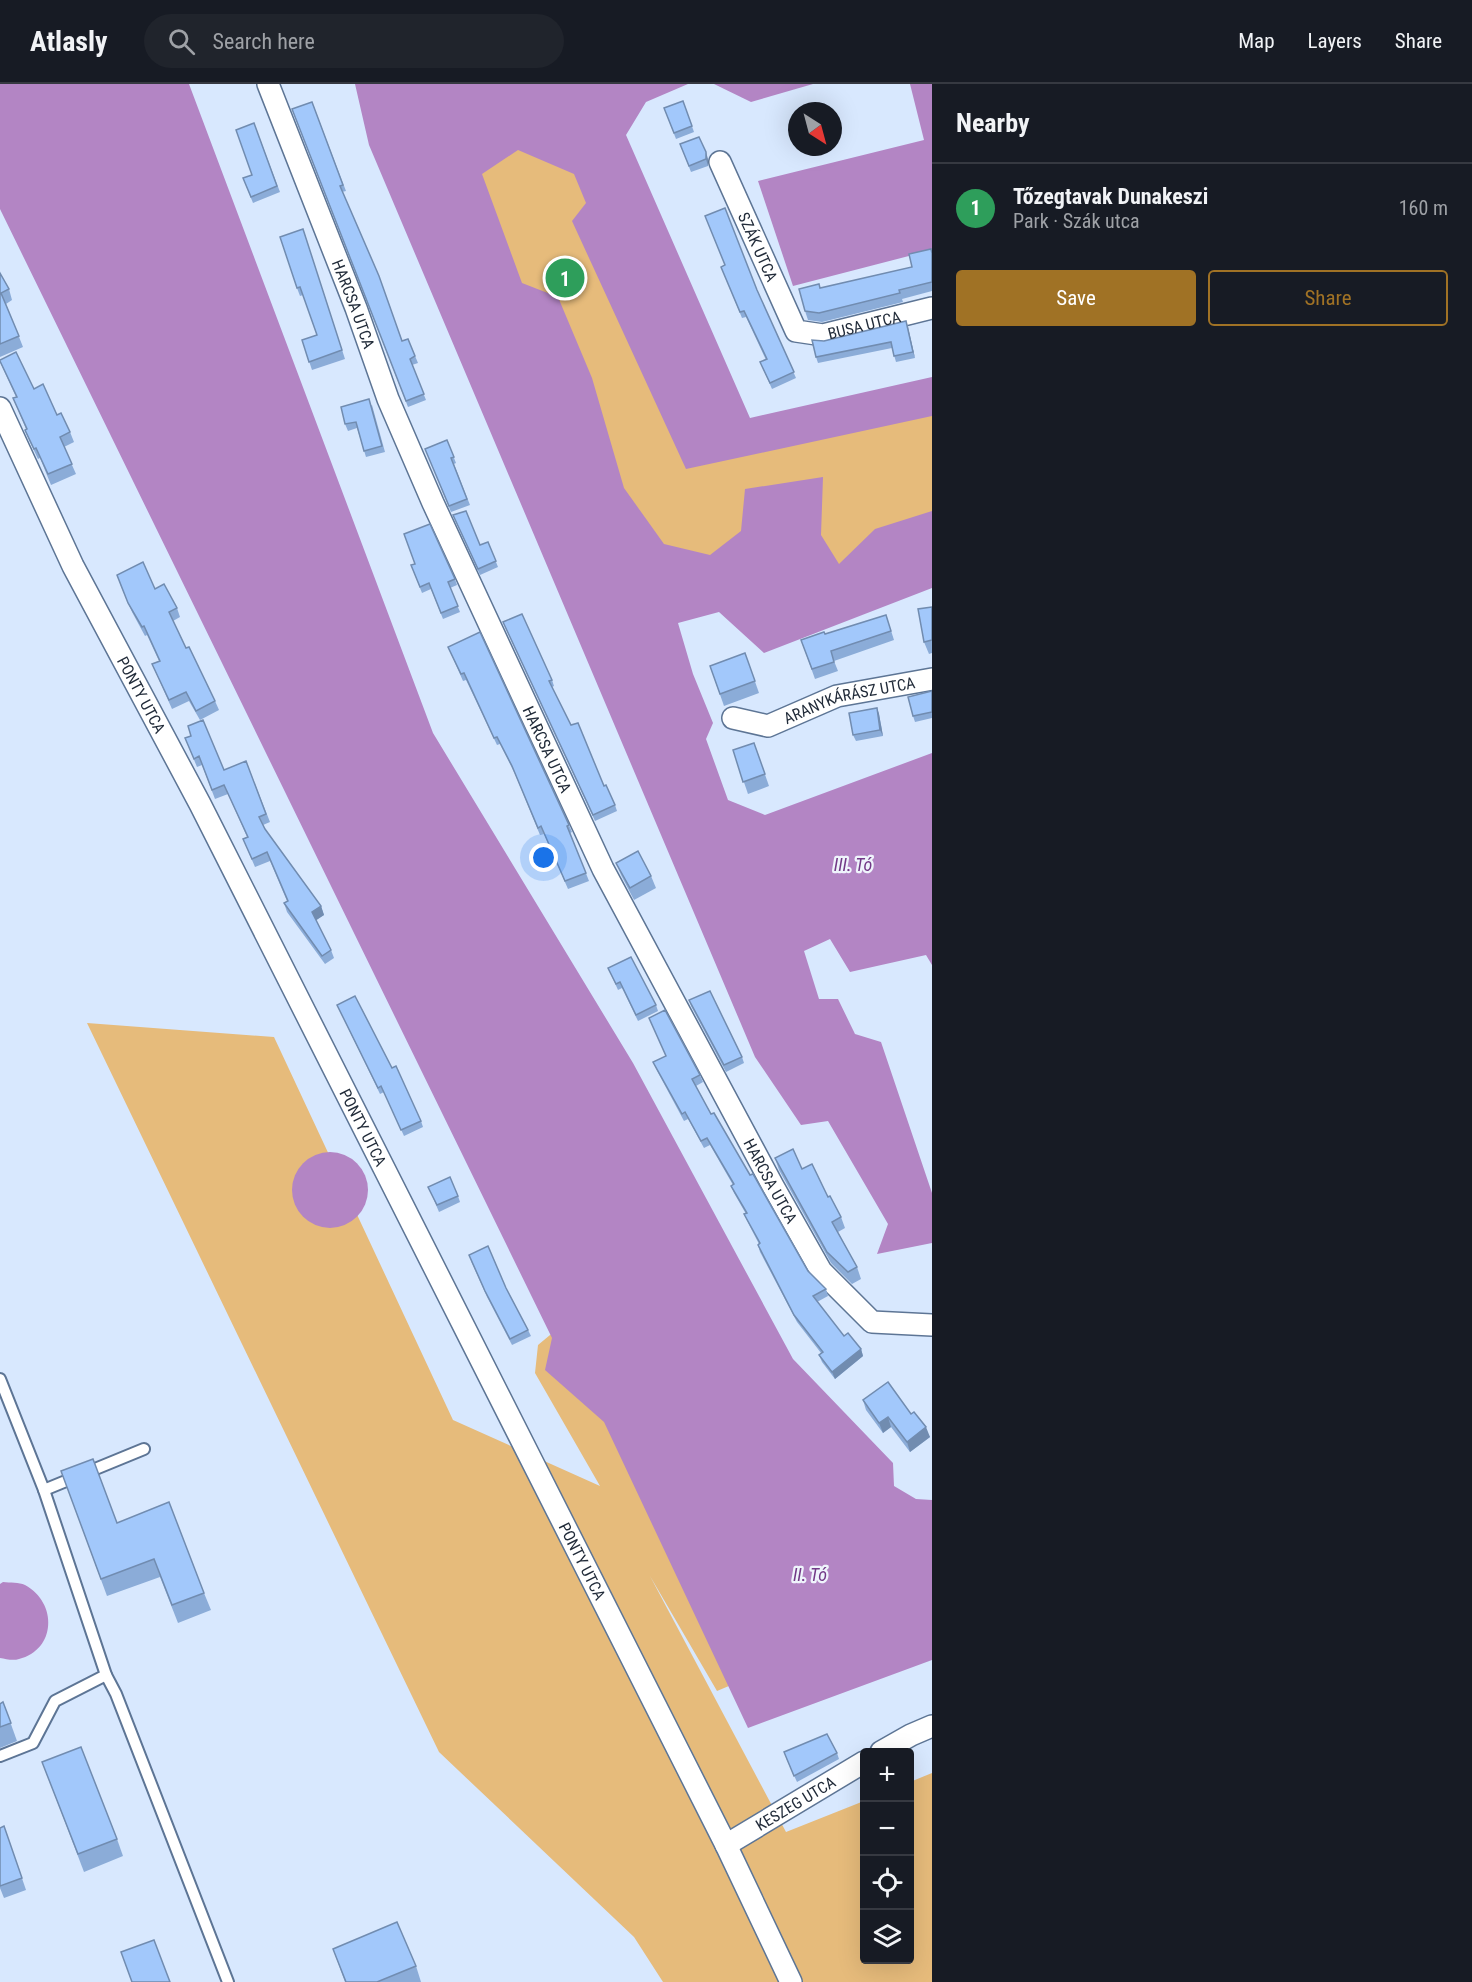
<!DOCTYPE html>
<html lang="en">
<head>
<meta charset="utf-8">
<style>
	:root { --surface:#171b24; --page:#20242c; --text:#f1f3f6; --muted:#9ea1a6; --line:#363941; --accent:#a07225 }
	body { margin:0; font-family:"Roboto Condensed",sans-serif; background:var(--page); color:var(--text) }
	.controls { position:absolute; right:18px; bottom:18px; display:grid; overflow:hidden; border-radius:6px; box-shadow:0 6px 24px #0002 }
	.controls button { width:54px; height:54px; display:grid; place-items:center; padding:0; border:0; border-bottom:2px solid var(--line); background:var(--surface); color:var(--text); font:30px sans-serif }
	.compass { position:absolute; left:788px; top:18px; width:54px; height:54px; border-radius:50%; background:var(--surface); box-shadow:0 6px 24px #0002; rotate:144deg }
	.you { position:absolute; left:544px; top:774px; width:21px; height:21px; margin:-15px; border:4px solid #fff; border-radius:50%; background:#1a73e8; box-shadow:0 0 0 9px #1a73e833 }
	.badge { display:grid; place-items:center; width:39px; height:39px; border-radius:50%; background:var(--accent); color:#fff; font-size:20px; font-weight:700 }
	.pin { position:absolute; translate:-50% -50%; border:3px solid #fff; box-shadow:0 2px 6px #0006 }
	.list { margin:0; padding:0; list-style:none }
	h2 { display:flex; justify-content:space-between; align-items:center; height:78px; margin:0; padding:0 24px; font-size:26px }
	h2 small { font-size:20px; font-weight:400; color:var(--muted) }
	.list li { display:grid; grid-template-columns:39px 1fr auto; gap:18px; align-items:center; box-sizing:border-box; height:90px; padding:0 24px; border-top:2px solid var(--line) }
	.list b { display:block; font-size:22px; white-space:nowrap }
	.list p { margin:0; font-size:20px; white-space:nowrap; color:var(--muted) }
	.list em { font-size:20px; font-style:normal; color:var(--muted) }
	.actions { display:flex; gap:12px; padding:18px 24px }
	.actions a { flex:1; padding:14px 0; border:2px solid var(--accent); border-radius:6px; text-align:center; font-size:21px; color:var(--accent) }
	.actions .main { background:var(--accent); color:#fff }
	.icon { flex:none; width:33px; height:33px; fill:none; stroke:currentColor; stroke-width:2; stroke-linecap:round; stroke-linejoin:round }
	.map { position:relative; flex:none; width:932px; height:1898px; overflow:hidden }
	header { display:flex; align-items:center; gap:36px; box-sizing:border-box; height:84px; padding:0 30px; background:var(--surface); border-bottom:2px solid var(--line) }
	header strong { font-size:28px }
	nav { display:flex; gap:33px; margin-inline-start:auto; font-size:21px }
	.search { width:420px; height:54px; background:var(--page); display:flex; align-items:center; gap:15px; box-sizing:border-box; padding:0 21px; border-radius:33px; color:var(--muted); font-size:22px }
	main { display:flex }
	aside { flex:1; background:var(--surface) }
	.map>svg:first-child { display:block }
	.green { fill:#e6bb7b }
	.water { fill:#b385c4 }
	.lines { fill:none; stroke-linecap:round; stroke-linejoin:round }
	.lane-casing { stroke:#5d7595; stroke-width:14 }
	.street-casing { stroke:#5d7595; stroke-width:24 }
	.lane { stroke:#fff; stroke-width:10 }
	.street { stroke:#fff; stroke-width:21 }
	.wall { fill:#8bacd8 }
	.shaded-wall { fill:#718cb0 }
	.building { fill:#a2c8fb; stroke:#718cb0; stroke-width:1.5 }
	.labels { text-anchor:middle; stroke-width:4.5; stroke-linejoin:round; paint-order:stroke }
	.street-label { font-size:16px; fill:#222c3a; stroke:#eff4fc }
	.water-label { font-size:18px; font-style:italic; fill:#723987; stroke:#eff4fc }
</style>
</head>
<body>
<header>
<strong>Atlasly</strong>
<div class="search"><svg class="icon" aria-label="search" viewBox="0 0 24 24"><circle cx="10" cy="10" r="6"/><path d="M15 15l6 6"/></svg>Search here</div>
<nav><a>Map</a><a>Layers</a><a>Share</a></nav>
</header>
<main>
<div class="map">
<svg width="932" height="1898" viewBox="0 0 932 1898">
	<rect width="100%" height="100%" fill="#d8e8fe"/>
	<!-- green -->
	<g class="green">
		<path d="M575 57 700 358 932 312V469L820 508 623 505 451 75Z"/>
		<path d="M87 939 274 953 453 1336 600 1402 535 1289 538 1261 621 1192 932 1517 717 1607 650 1492 786 1748 864 1717V1876H910V1698L932 1689V1898H663L634 1853 439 1668Z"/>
	</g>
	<!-- water -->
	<g class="water">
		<path d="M0 0H189L433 649 633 979 793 1275 893 1379 894 1402 916 1415 932 1416V1576L748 1644 604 1338 545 1286 552 1254 0 125Z"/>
		<path d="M355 0H688L646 18 626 51 750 334 932 293V332L686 385 572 137 586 119 574 90 518 66 482 90 522 199 558 213 592 294 624 404 664 460 710 471 741 447 745 405 823 393 821 451 839 480 875 445 932 427V504L764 569 719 528 678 539 693 590 713 639 706 655 728 716 765 731 932 669V881L926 871 850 888 830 855 804 867 819 915H838L855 950 881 958 932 1109V1159L877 1170 888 1140 828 1037 801 1041 755 973 369 61Z"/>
		<path d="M714 0H813L751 18Z"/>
		<path d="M910 0H932V166L793 202 758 97 924 56Z"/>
		<circle cx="330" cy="1106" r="38"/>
		<path d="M3 1498C10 1499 19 1498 25 1501 58 1519 56 1566 19 1575 13 1577 6 1575 0 1574V1500Z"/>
	</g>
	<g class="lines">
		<!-- lane casing -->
		<g class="lane-casing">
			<g id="lane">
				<path d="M0 1295 44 1406 144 1365"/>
				<path d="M106 1591 116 1610 228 1898"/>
				<path d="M0 1672 33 1659 55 1617 106 1591 44 1406"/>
			</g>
		</g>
		<!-- street casing -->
		<g class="street-casing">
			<g id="street">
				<path id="s1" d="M268 0 356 224 388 315 433 419 603 785 773 1102 821 1187 872 1238 932 1241"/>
				<path id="s2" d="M720 78 796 247 823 251 932 224"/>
				<path id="s3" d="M0 324 73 482 200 720 726 1761 791 1898"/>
				<path id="s4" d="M733 634 768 642 837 612 932 595"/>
				<path d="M881 1668 911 1651 932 1642"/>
				<path id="s5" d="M726 1761 864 1678"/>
			</g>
		</g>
		<!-- lane -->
		<use href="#lane" class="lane"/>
		<!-- street -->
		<use href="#street" class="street"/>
	</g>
	<!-- wall -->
	<g class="wall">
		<path d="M683 17 694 48 676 55 664 24Z"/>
		<path d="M312 18 346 107 342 108 402 257 408 255 418 279 412 281 426 316 408 323 292 25Z"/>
		<path d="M254 39 280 108 253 119 243 94 252 91Z"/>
		<path d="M680 60 708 75V82L691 88Z"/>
		<path d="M303 145 345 275 312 286 302 256 317 251 303 211 300 212 297 204Z"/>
		<path d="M932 168V207L902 215 903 218 822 238 808 236 805 227 820 204 912 183Z"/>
		<path d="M721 183 757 206 796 294 772 305 760 278 766 276 746 233 742 234Z"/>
		<path d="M0 189 9 205 12 216 6 220 23 263 0 273Z"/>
		<path d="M906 237 915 274 896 278 892 264 818 279 816 273 824 257Z"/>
		<path d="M0 278 34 305 57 331 70 348 74 358 64 363 76 390 51 401 40 374 38 375 29 356 25 346 26 345 13 314 16 313Z"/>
		<path d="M372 321 385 368 366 373 357 344 348 347 345 340Z"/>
		<path d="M447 356 456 379 454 380 470 421 451 428 425 365Z"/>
		<path d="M453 431 480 461 488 458 498 483 480 491Z"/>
		<path d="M411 481 455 495 457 501 450 504 460 528 443 535 431 505 422 509Z"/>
		<path d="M120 500 155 505 177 524 180 533 173 537 186 564 215 617 219 626 200 636 189 617 172 625 152 580 159 577 147 551 145 552 132 528Z"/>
		<path d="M932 523V569L929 570 924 558Z"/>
		<path d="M886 531 894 556 834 577 838 587 815 595 801 556 825 550Z"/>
		<path d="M503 538 552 596 554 602 552 603 571 641 615 721 617 727 595 737Z"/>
		<path d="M448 563 569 741 572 748 570 749 589 797 568 805 544 750 540 751 515 690 500 660 497 661 466 596 463 597Z"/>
		<path d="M745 569 759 609 724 622 710 582Z"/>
		<path d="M932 607V634L915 638 913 632Z"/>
		<path d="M877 624 879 630 883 652 856 657 853 651Z"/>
		<path d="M185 654 224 686 246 677 270 738 263 741 265 745 321 822 324 831 316 836 331 866 334 874 325 880 287 828 284 819 287 817 270 777 255 783 243 755 247 753 228 710 215 715 202 681 197 683Z"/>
		<path d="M754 659 769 702 748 710 733 666Z"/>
		<path d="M616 779 651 792 656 804 634 816 621 791Z"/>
		<path d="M608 884 656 921 658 927 638 937 622 904 618 906Z"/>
		<path d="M689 916 742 973 744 979 726 988 691 922Z"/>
		<path d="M337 921 392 984 421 1037 423 1043 404 1052 384 1008 380 1010Z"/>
		<path d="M649 934 700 991 703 998 696 1002 711 1030 808 1187 826 1205 828 1212 817 1218 844 1252 861 1265 863 1272 835 1295 822 1278 819 1271 821 1269 797 1238 760 1168 758 1161 759 1160 747 1137 744 1130H746L734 1109 731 1102 733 1101 710 1061 704 1064 688 1035 684 1037 656 985 653 978 666 972Z"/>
		<path d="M775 1074 802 1085 828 1113 841 1133 845 1144 838 1148 857 1183 861 1195 852 1200 831 1179 779 1086Z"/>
		<path d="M431 1109 458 1112 460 1118 439 1128Z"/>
		<path d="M471 1177 506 1204 528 1246 531 1252 512 1261 487 1213Z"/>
		<path d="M863 1316 911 1330 930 1353 910 1368 891 1343 883 1349 866 1326Z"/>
		<path d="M61 1387 117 1439 204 1509 211 1526 178 1539 160 1493 107 1512Z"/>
		<path d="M3 1618 17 1657 0 1664V1620Z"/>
		<path d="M837 1669 839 1675 797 1698 786 1674Z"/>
		<path d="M49 1696 117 1755 123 1772 84 1788Z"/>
		<path d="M4 1742 26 1806 4 1814 0 1804V1744Z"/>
		<path d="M333 1865 416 1882 421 1898H345Z"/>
	</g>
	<!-- shaded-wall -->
	<g class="shaded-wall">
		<path d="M706 68 708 75V82L706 75Z"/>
		<path d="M906 237 908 243 915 274 913 268Z"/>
		<path d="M877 624 879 630 883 652 880 646Z"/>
		<path d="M321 822 324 831 315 837 312 828Z"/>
		<path d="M861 1265 863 1272 835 1295 832 1288Z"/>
		<path d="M888 1333 891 1343 883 1349 879 1339Z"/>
		<path d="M926 1343 930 1353 910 1368 907 1358Z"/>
	</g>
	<!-- building -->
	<g class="building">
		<path d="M683 17 692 42 674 49 664 24Z"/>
		<path d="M312 18 343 101 340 102 379 192 402 257 408 255 415 272 410 275 424 310 406 317 292 25Z"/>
		<path d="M254 39 277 102 251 113 243 94 252 91 236 46Z"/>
		<path d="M699 53 706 68V75L689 82 680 60Z"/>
		<path d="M725 124 757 206 794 288 770 299 760 278 767 275 744 227 740 228 721 183 725 181 705 132Z"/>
		<path d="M303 145 342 266 309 278 302 256 317 251 300 203 297 204 280 153Z"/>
		<path d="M931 165 932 169V198L899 206 900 209 819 229 805 227 799 205 819 200 820 204 912 183 909 170Z"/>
		<path d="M0 189 9 205 1 209 19 252 0 260Z"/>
		<path d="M906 237 913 268 894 272 891 258 816 273 812 256 824 257Z"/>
		<path d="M16 268 34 305 43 300 57 331 61 329 70 348 60 353 72 380 48 390 36 364 34 365 25 346 27 345 13 314 17 313 0 277V276Z"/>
		<path d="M369 315 382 362 364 367 356 338 345 340 341 323Z"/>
		<path d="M447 356 454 373 451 374 467 415 449 422 425 365Z"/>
		<path d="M466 427 480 461 488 458 496 477 478 485 453 431Z"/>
		<path d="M430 440 455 495 448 498 458 522 441 529 429 499 420 503 411 481 415 480 404 450Z"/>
		<path d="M143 478 155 505 164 500 177 524 169 528 186 564 189 563 215 617 196 627 186 608 169 616 152 580 160 577 144 542 142 543 128 519 117 491Z"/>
		<path d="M932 523V556L924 558 918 525Z"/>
		<path d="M522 530 552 596 549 597 571 641 578 639 604 702 606 701 615 721 593 731 503 538Z"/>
		<path d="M886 531 891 547 831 567 834 578 812 585 801 556 824 548 825 550Z"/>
		<path d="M480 548 569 741 567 742 586 789 565 797 541 742 538 744 512 682 497 653 494 654 464 589 461 590 448 563Z"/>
		<path d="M745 569 755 597 720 610 710 582Z"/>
		<path d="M932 607V628L913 632 908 613Z"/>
		<path d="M877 624 880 646 853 651 849 629Z"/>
		<path d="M203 636 224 686 246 677 266 730 259 733 265 745 321 822 312 828 331 866 322 872 284 819 288 817 267 768 252 775 243 755 248 753 224 701 212 706 199 672 194 675 185 654 191 652 188 642Z"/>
		<path d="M754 659 765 690 743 698 733 666Z"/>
		<path d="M638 767 651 792 630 804 616 779Z"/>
		<path d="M631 873 656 921 636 931 620 898 616 900 608 884Z"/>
		<path d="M710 907 742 973 724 981 689 916Z"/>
		<path d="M355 912 392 984 396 982 421 1037 401 1046 381 1002 378 1004 337 921Z"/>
		<path d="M665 926 700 991 692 995 711 1030 714 1029 750 1091 753 1090 808 1187 826 1205 813 1212 844 1252 848 1249 861 1265 832 1288 819 1271 823 1268 794 1231 758 1161 760 1159 744 1130 747 1129 731 1102 734 1100 707 1054 701 1057 685 1028 682 1030 653 978 666 972 649 934Z"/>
		<path d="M793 1065 802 1085 812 1080 828 1113 830 1112 841 1133 832 1138 857 1183 848 1188 827 1168 775 1074Z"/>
		<path d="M450 1093 458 1112 437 1121 428 1103Z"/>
		<path d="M488 1162 506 1204 528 1246 510 1255 485 1207 469 1171Z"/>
		<path d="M888 1298 911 1330 914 1328 926 1343 907 1358 888 1333 879 1339 863 1316Z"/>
		<path d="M93 1375 117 1439 169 1418 204 1509 172 1521 154 1475 101 1495 61 1387Z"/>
		<path d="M3 1618 11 1639 0 1643V1620Z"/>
		<path d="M827 1650 837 1669 794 1692 784 1668Z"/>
		<path d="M81 1663 117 1755 78 1770 42 1678Z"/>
		<path d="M4 1742 22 1794 0 1802V1744Z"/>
		<path d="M397 1838 416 1882 377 1898H346L333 1865Z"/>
		<path d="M154 1856 170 1898H132L121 1868Z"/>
	</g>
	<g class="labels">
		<!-- street labels -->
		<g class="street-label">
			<text dy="6" stroke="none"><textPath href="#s2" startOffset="93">SZÁK UTCA</textPath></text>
			<text dy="6" stroke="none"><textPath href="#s1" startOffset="236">HARCSA UTCA</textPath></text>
			<text dy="6" stroke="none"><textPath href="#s2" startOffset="255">BUSA UTCA</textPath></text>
			<text dy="6" stroke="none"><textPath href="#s3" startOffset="320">PONTY UTCA</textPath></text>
			<text dy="6" stroke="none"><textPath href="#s4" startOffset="122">ARANYKÁRÁSZ UTCA</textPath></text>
			<text dy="6" stroke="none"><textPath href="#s1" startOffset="722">HARCSA UTCA</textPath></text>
			<text dy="6" stroke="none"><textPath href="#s3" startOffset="806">PONTY UTCA</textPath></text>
			<text dy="6" stroke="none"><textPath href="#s1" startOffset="1208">HARCSA UTCA</textPath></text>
			<text dy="6" stroke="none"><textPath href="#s3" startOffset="1292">PONTY UTCA</textPath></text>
			<text dy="6" stroke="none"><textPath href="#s5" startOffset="81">KESZEG UTCA</textPath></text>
		</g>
		<!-- water labels -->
		<g class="water-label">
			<text x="853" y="787">III. Tó</text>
			<text x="810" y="1497">II. Tó</text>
		</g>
	</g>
</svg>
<div class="controls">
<button>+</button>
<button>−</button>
<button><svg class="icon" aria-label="locate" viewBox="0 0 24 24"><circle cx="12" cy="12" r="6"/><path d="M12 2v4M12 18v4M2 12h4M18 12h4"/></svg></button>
<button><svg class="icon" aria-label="layers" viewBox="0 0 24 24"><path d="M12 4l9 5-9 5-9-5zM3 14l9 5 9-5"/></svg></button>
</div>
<svg class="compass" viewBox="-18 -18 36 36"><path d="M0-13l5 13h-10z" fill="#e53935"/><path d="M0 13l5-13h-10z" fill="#9ea1a6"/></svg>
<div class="you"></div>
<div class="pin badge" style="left:565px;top:194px;background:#2e9e5b">1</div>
</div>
<aside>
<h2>Nearby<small></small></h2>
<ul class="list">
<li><span class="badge" style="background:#2e9e5b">1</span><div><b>Tőzegtavak Dunakeszi</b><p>Park · Szák utca</p></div><em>160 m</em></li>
</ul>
<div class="actions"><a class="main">Save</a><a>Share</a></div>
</aside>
</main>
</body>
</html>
